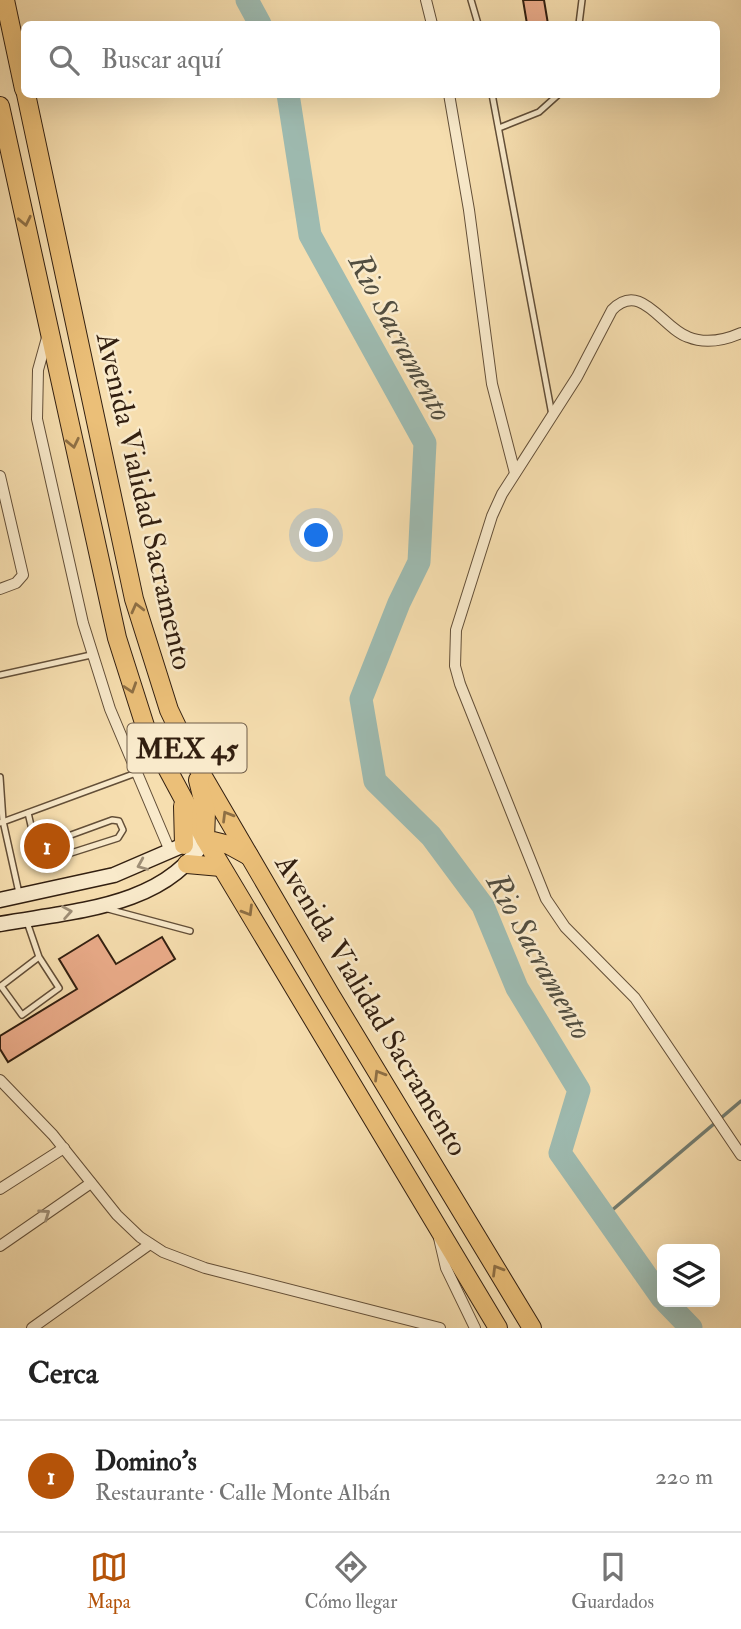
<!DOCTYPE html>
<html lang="es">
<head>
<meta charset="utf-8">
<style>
	:root { --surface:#fff; --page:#f6f6f6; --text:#222; --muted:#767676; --line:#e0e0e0; --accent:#b45309 }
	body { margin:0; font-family:"IM FELL Double Pica",serif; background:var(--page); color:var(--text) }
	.controls { position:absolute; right:21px; bottom:21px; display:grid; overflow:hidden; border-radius:10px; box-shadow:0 7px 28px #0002 }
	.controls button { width:63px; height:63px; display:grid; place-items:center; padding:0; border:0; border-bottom:2px solid var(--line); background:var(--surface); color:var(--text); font:35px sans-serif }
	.you { position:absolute; left:317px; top:536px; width:24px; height:24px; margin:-18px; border:5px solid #fff; border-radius:50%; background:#1a73e8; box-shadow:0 0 0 10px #1a73e833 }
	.badge { display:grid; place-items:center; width:46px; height:46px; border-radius:50%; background:var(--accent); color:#fff; font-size:23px; font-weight:700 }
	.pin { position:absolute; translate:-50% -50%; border:4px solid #fff; box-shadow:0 2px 7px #0006 }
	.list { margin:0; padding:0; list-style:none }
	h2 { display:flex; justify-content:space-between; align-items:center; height:91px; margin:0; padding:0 28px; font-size:30px }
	h2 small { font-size:23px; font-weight:400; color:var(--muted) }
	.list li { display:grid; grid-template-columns:46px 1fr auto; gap:21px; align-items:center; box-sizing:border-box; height:112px; padding:0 28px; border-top:2px solid var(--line) }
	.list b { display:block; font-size:26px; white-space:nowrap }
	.list p { margin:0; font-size:23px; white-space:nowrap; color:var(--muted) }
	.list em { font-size:23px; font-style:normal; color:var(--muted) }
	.icon { flex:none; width:38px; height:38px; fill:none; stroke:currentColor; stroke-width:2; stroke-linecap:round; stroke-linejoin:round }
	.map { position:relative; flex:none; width:741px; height:1328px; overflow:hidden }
	.search { position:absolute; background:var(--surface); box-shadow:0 7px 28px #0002; left:21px; right:21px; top:21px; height:77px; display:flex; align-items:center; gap:18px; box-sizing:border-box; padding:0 24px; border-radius:10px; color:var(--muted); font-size:26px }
	.sheet { height:203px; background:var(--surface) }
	nav { display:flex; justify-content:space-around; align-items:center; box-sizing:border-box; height:98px; border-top:2px solid var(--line); background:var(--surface); font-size:19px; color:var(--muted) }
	nav a { display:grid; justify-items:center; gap:4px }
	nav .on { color:var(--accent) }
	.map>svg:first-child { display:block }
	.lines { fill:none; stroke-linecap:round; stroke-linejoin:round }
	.stream { stroke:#737d71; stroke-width:3.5 }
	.river { stroke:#9ebbb1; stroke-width:23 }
	.building { fill:#ebac8a; stroke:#321f10; stroke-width:2 }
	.lane-casing { stroke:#634f38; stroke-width:8 }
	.street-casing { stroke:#634f38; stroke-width:12 }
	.secondary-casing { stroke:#321f10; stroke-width:17 }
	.highway-casing { stroke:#321f10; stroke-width:20 }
	.lane { stroke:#f9eacb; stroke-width:5 }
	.street { stroke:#f9eacb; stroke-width:10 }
	.secondary { stroke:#f9eacb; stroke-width:14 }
	.highway { stroke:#ebbf78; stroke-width:18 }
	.oneway { stroke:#8e6f44 }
	.oneway2 { stroke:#9f8f77 }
	.labels { text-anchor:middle; stroke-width:5; stroke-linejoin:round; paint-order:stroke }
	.shield { fill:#f9eacb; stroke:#6e5c48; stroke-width:2 }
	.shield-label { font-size:28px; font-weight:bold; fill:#321f10 }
	.street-label { font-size:30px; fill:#321f10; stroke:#f9eacb }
	.water-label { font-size:32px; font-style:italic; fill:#524e40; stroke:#f9eacb }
</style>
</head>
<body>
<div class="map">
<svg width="741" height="1328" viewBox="0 0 741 1328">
	<rect width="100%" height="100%" fill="#f6deaf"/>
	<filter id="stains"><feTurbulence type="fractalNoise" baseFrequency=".00286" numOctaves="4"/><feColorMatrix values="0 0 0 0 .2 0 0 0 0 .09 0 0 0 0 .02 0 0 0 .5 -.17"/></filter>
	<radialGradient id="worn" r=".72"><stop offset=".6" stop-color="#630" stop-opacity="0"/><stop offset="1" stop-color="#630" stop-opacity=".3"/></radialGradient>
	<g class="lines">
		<!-- stream -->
		<path class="stream" d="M604 1217 741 1101"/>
		<!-- river -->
		<g class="river">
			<path d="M247 0 260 24"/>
			<path d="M288 94 310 235 425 443 419 562 399 603 361 699 375 781 431 836 483 906 517 988 579 1090 560 1153 662 1298"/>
			<path d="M666 1302 691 1328"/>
		</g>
	</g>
	<!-- building -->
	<g class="building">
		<path d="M523 0H544L548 24H527Z"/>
		<path d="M98 935 116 964 162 937 175 959 8 1062 0 1049V1036L77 989 59 959Z"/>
	</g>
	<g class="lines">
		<!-- lane casing -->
		<g class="lane-casing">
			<g id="lane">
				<path d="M471 0 478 24"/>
				<path d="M579 24 582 0"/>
				<path d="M492 94 552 415"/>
				<path d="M499 128 539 112 559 94"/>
				<path d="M0 675 91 655"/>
				<path d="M0 777 3 821 19 893"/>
				<path d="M28 813C32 828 35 851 46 861L118 838 123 830 119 821 112 820 38 847"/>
				<path d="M0 823 136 773"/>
				<path d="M108 909 190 931"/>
				<path d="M27 922 39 957 59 988 22 1015 1 986 39 957"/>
			</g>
		</g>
		<!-- street casing -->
		<g class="street-casing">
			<g id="street">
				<path d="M426 0 432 24"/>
				<path d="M449 94 469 210 492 384 515 473"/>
				<path d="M741 333C725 340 705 344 688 337 662 328 641 280 612 310L577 377 502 494 492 516 456 630 455 666 460 684 546 899 565 927 635 998 741 1155"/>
				<path d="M48 334 38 370 37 419 83 623 110 709 170 851"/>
				<path d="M0 476 23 575 16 583 0 589"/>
				<path d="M0 1080 53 1135 117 1215 140 1237 163 1252 205 1268 440 1328"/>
				<path d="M0 1189 64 1148"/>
				<path d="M439 1238 446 1268 475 1328"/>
				<path d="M0 1246 91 1183"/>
				<path d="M32 1328 150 1244"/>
			</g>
		</g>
		<!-- secondary casing -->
		<g class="secondary-casing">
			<g id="secondary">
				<path d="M0 900 114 875 193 841"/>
				<path d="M0 924C70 911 166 908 205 839"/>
			</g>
		</g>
		<!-- highway casing -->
		<g class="highway-casing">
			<g id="highway">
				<path d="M5 0 24 89"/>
				<path d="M26 94 134 599 169 710 191 756 330 994 532 1328"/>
				<path d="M0 106 117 638 146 729 205 839 498 1328"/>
				<path d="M198 780 206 812 205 839 229 845 249 856"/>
				<path d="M183 806 184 845"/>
				<path d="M187 864 221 867"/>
			</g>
		</g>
		<!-- lane -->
		<use href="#lane" class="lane"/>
		<!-- street -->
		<use href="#street" class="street"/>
		<!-- secondary -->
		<use href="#secondary" class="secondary"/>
		<!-- highway -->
		<use href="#highway" class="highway"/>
	</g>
	<!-- one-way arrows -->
	<defs><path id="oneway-chevron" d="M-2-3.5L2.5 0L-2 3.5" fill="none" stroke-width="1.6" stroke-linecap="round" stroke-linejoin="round" transform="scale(1.75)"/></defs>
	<g class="oneway">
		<use href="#oneway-chevron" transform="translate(25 221) rotate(78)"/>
		<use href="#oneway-chevron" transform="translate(73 443) rotate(78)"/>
		<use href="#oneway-chevron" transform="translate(137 608) rotate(-104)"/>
		<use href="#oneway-chevron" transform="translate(131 688) rotate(72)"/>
		<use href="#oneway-chevron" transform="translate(227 816) rotate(-121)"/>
		<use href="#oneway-chevron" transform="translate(248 911) rotate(59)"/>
		<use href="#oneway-chevron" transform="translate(379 1075) rotate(-121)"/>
		<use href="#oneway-chevron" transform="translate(497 1270) rotate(-121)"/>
	</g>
	<g class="oneway2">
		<use href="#oneway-chevron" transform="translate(142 865) rotate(157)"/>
		<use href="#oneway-chevron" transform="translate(67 912) rotate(-10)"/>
		<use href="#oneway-chevron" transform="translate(45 1214) rotate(-35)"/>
	</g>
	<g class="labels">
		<!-- shield labels -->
		<rect class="shield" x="127.5" y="723.5" width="119" height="49" rx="5"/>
		<g class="shield-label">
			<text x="187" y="758">MEX 45</text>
		</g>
		<!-- street labels -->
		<g class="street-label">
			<text transform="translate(145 501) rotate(77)" y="10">Avenida Vialidad Sacramento</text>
			<text transform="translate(372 1005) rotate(59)" y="10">Avenida Vialidad Sacramento</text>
		</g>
		<!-- water labels -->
		<g class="water-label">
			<text transform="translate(401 337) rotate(62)" y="11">Rio Sacramento</text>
			<text transform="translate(540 956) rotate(61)" y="11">Rio Sacramento</text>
		</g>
	</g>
	<rect width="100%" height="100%" filter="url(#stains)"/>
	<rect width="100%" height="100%" fill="url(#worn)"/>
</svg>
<div class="controls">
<button><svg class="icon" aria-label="layers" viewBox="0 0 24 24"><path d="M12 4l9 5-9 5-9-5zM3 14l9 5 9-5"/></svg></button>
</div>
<div class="you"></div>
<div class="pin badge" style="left:47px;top:846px">1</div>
<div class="search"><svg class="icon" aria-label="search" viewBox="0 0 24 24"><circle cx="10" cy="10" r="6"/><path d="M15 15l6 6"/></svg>Buscar aquí</div>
</div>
<section class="sheet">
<h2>Cerca<small></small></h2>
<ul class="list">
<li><span class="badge">1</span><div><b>Domino's</b><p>Restaurante · Calle Monte Albán</p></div><em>220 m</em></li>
</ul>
</section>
<nav>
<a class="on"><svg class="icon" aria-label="map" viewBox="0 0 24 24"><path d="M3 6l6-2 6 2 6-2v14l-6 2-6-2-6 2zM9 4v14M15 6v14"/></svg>Mapa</a>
<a><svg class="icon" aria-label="directions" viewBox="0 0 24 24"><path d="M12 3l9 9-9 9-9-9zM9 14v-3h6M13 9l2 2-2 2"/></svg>Cómo llegar</a>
<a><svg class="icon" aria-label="saved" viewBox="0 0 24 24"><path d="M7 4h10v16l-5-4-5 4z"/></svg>Guardados</a>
</nav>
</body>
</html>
